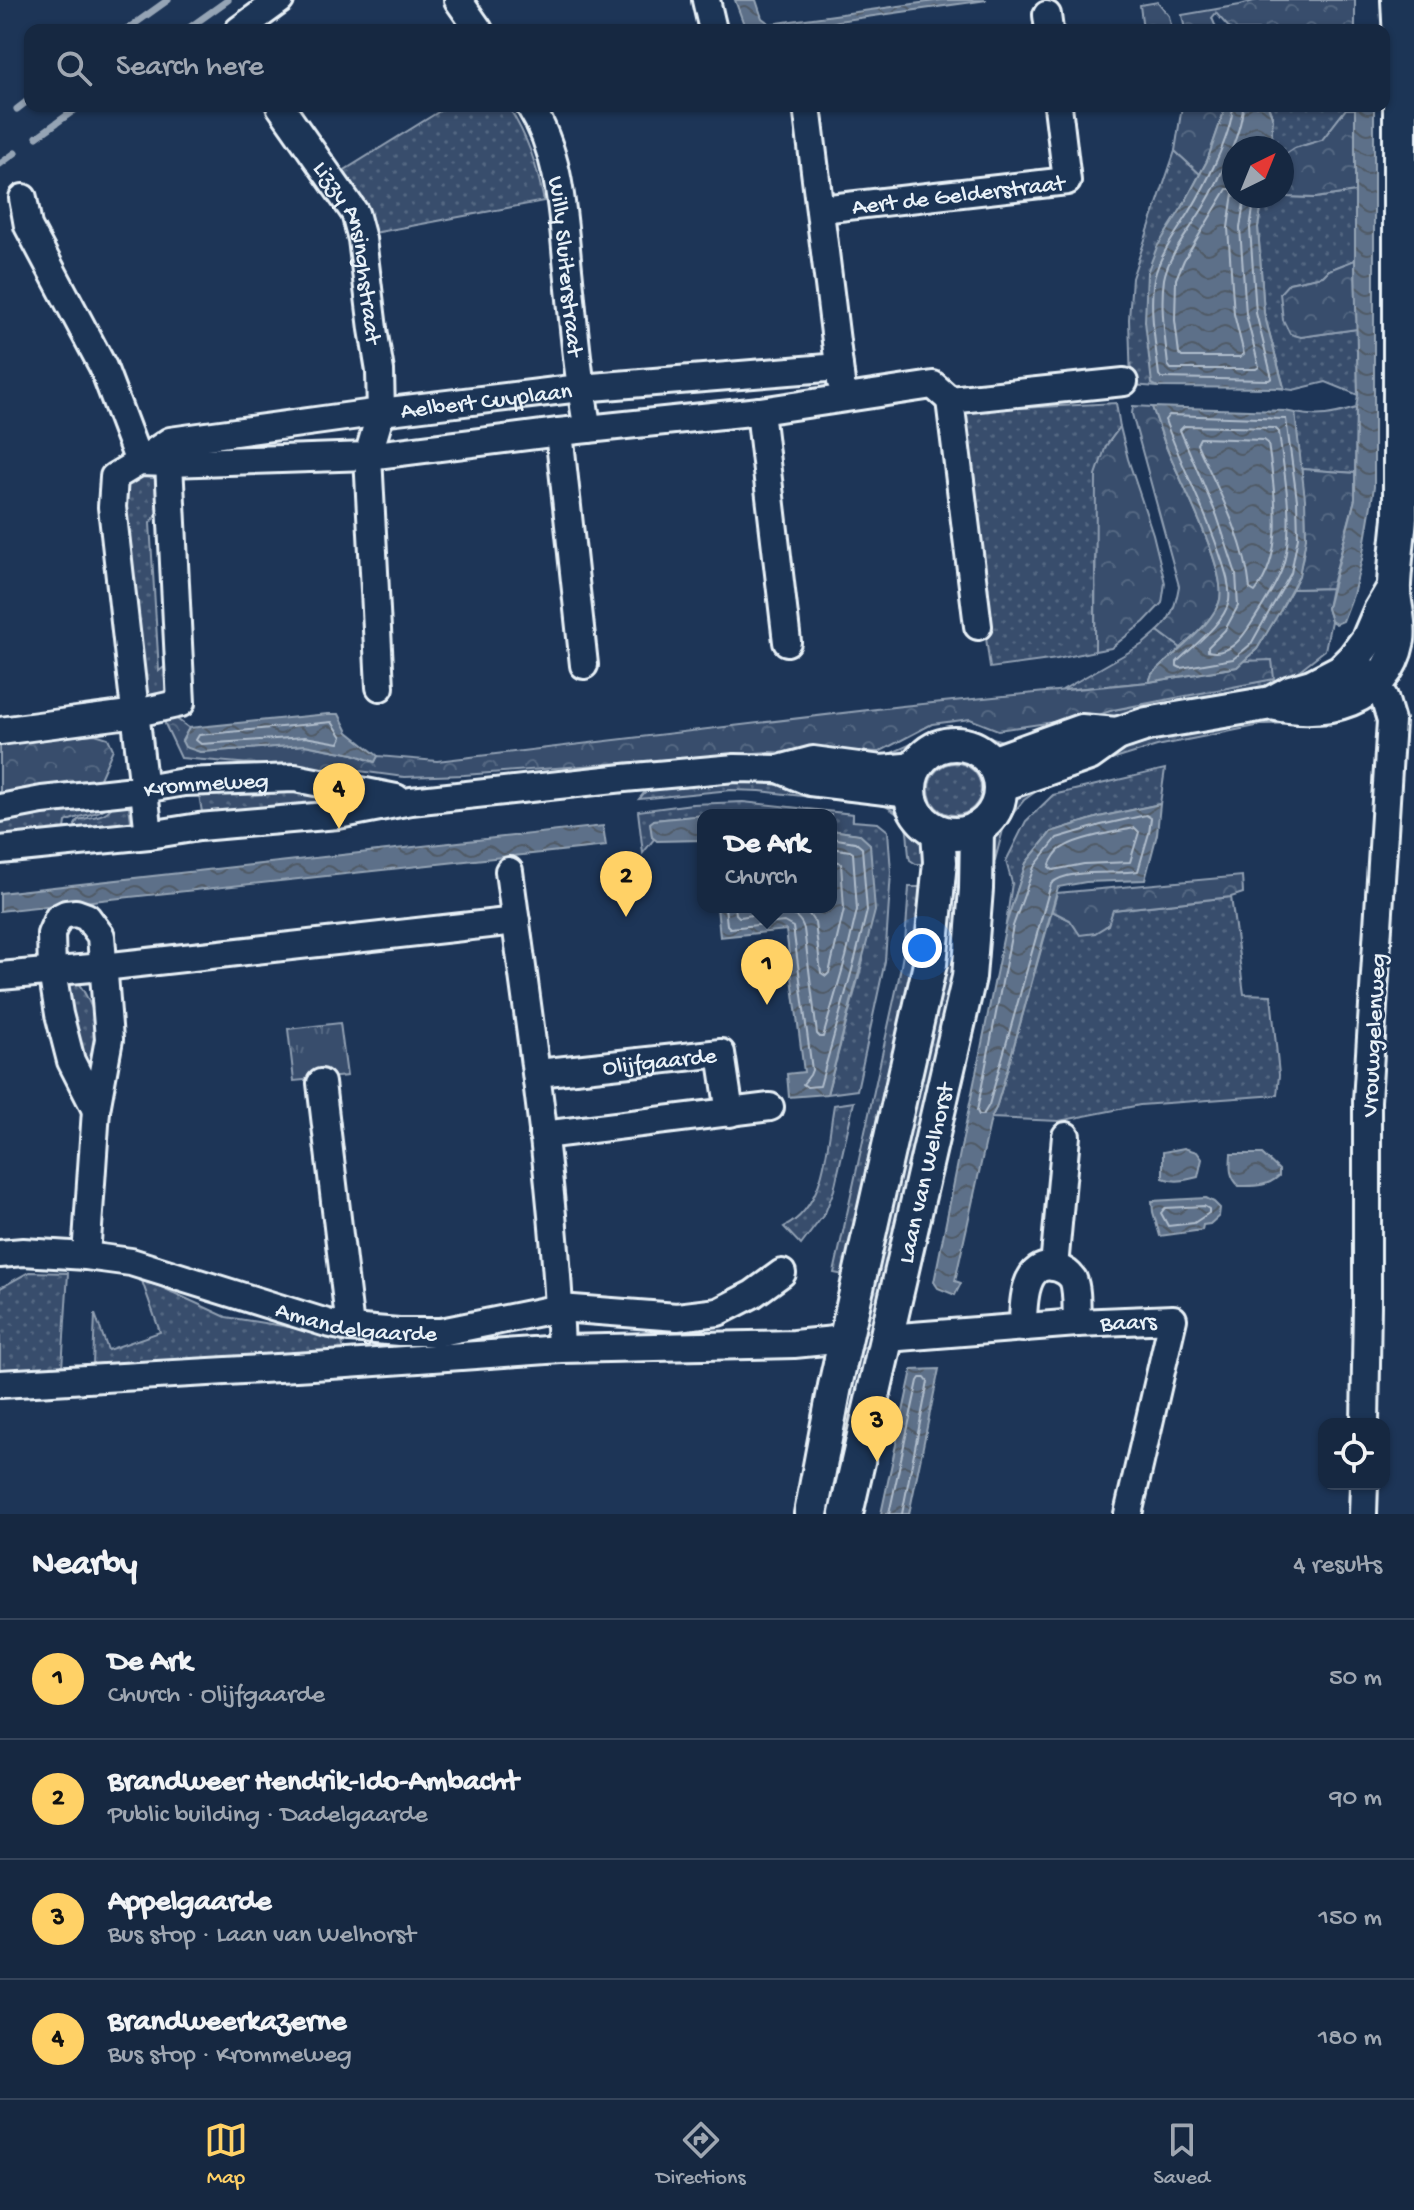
<!DOCTYPE html>
<html lang="en">
<head>
<meta charset="utf-8">
<style>
	:root { --surface:#162841; --page:#23344c; --text:#f1f3f6; --muted:#9ea6b1; --line:#35445a; --accent:#ffd166 }
	body { margin:0; font-family:"Gochi Hand",sans-serif; background:var(--page); color:var(--text) }
	.controls { position:absolute; right:24px; bottom:24px; display:grid; overflow:hidden; border-radius:16px; box-shadow:0 2px 6px #0004 }
	.controls button { width:72px; height:72px; display:grid; place-items:center; padding:0; border:0; border-bottom:2px solid var(--line); background:var(--surface); color:var(--text); font:40px sans-serif }
	.compass { position:absolute; left:1222px; top:136px; width:72px; height:72px; border-radius:50%; background:var(--surface); box-shadow:0 2px 6px #0004; rotate:43deg }
	.you { position:absolute; left:922px; top:948px; width:28px; height:28px; margin:-20px; border:6px solid #fff; border-radius:50%; background:#1a73e8; box-shadow:0 0 0 12px #1a73e833 }
	.badge { display:grid; place-items:center; width:52px; height:52px; border-radius:50%; background:var(--accent); color:#111; font-size:26px; font-weight:700 }
	.pin { position:absolute; translate:-50% -66px; filter:drop-shadow(0 2px 4px #0008) }
	.pin::after { content:''; position:absolute; top:42px; width:28px; height:24px; background:inherit; clip-path:polygon(0 0,100% 0,50% 100%) }
	.popup { position:absolute; left:697px; top:809px; width:140px; height:104px; box-sizing:border-box; display:grid; place-content:center; border-radius:16px; background:var(--surface); filter:drop-shadow(0 2px 6px #0005); font-size:26px; white-space:nowrap; color:var(--muted) }
	.popup b { font-size:30px; color:var(--text) }
	.popup::after { content:''; position:absolute; left:50%; top:100%; margin-left:-16px; border:16px solid transparent; border-top-color:var(--surface) }
	.list { margin:0; padding:0; list-style:none }
	h2 { display:flex; justify-content:space-between; align-items:center; height:104px; margin:0; padding:0 32px; font-size:34px }
	h2 small { font-size:26px; font-weight:400; color:var(--muted) }
	.list li { display:grid; grid-template-columns:52px 1fr auto; gap:24px; align-items:center; box-sizing:border-box; height:120px; padding:0 32px; border-top:2px solid var(--line) }
	.list b { display:block; font-size:30px; white-space:nowrap }
	.list p { margin:0; font-size:26px; white-space:nowrap; color:var(--muted) }
	.list em { font-size:26px; font-style:normal; color:var(--muted) }
	.icon { flex:none; width:44px; height:44px; fill:none; stroke:currentColor; stroke-width:2; stroke-linecap:round; stroke-linejoin:round }
	.map { position:relative; flex:none; width:1414px; height:1514px; overflow:hidden }
	.search { position:absolute; background:var(--surface); box-shadow:0 2px 6px #0004; left:24px; right:24px; top:24px; height:88px; display:flex; align-items:center; gap:20px; box-sizing:border-box; padding:0 28px; border-radius:16px; color:var(--muted); font-size:30px }
	.sheet { height:584px; background:var(--surface) }
	nav { display:flex; justify-content:space-around; align-items:center; box-sizing:border-box; height:112px; border-top:2px solid var(--line); background:var(--surface); font-size:22px; color:var(--muted) }
	nav a { display:grid; justify-items:center; gap:4px }
	nav .on { color:var(--accent) }
	.map>svg:first-child { display:block }
	.grass { fill:url(#grass-dots); stroke:#909fb2; stroke-width:2 }
	.forest { fill:url(#forest-crowns); stroke:#909fb2; stroke-width:2 }
	.park { fill:url(#park-tufts); stroke:#909fb2; stroke-width:2 }
	.water { fill:url(#water-waves); stroke:#95a4b5; stroke-width:2 }
	.lines { fill:none; stroke-linecap:round; stroke-linejoin:round }
	.shore { stroke:#b0bdcc; stroke-width:2 }
	.stream { stroke:#95a4b5; stroke-width:7 }
	.minor-casing { stroke:#e8f1f8; stroke-width:32 }
	.major-casing { stroke:#e8f1f8; stroke-width:38 }
	.minor { stroke:#1d3557; stroke-width:26 }
	.major { stroke:#1d3557; stroke-width:32 }
	.labels { text-anchor:middle; stroke-width:6; stroke-linejoin:round; paint-order:stroke }
	.street-label { font-size:24px; fill:#e8f1f8; stroke:#1d3557 }
</style>
</head>
<body>
<div class="map">
<svg width="1414" height="1514" viewBox="0 0 1414 1514">
	<defs>
		<pattern id="grass-dots" width="8" height="8" patternUnits="userSpaceOnUse" patternTransform="scale(2)"><rect width="8" height="8" fill="#374d6c"/><path d="M2 2h.1M6 6h.1" fill="none" stroke="#546782" stroke-width="1.8" stroke-linecap="round"/></pattern>
		<pattern id="forest-crowns" width="20" height="18" patternUnits="userSpaceOnUse" patternTransform="scale(2)"><rect width="20" height="18" fill="#374d6c"/><path d="M2 6a3 3 0 1 1 6 0M12 15a3 3 0 1 1 6 0" fill="none" stroke="#546782"/></pattern>
		<pattern id="park-tufts" width="24" height="20" patternUnits="userSpaceOnUse" patternTransform="scale(2)"><rect width="24" height="20" fill="#374d6c"/><path d="M3 7l-1-3M5 7V3M7 7l1-3M15 17l-1-3M17 17v-4M19 17l1-3" fill="none" stroke="#546782"/></pattern>
		<pattern id="water-waves" width="16" height="10" patternUnits="userSpaceOnUse" patternTransform="scale(2)"><rect width="16" height="10" fill="#5d7089"/><path d="M0 5q4-4 8 0t8 0" fill="none" stroke="#505a66"/></pattern>
	</defs>
	<rect width="100%" height="100%" fill="#1d3557"/>
	<filter id="ink" filterUnits="userSpaceOnUse"><feTurbulence type="fractalNoise" baseFrequency=".0125" numOctaves="2"/><feDisplacementMap in="SourceGraphic" scale="16" xChannelSelector="R" yChannelSelector="G"/><feConvolveMatrix kernelMatrix="1 2 1 2 8 2 1 2 1" color-interpolation-filters="sRGB"/></filter>
	<g filter="url(#ink)">
		<!-- grass -->
		<g class="grass">
			<path d="M448 106H508C529 140 536 163 544 201L368 234 340 173Z"/>
			<path d="M1268 106H1355V109H1346L1322 140 1295 148 1283 156 1282 183V148H1270L1273 119Z"/>
			<path d="M1175 151 1200 174 1183 206 1152 383 1158 387 1131 385 1129 319 1132 278Z"/>
			<path d="M1282 187 1288 197 1315 198 1355 192V260L1329 270 1323 276 1289 283 1301 337 1357 329 1358 395 1326 382 1293 390 1277 388 1284 387 1264 313 1258 227 1263 196H1282Z"/>
			<path d="M1116 403 1120 427 1106 446 1095 560V651L1057 659 990 668 957 419 962 411Z"/>
			<path d="M1356 408 1355 473 1301 469 1295 413C1319 418 1332 415 1356 408Z"/>
			<path d="M141 474H162L163 507 150 523 159 671 172 661 171 693 146 698 123 511 128 483Z"/>
			<path d="M1331 588 1327 608 1331 621 1325 650 1297 672 1313 666 1317 674 1285 685 1210 697 1122 715 995 748 968 736 950 735 929 742 910 756 886 757 889 754 940 731 963 728 1005 742 1113 710 1273 679 1272 661H1243L1257 649 1292 589Z"/>
			<path d="M1158 631 1181 648 1152 674 1149 682 1062 690 1143 644Z"/>
			<path d="M1327 713 1330 725 1293 723 1266 724 1157 746 1092 766 1045 785 1024 800 1009 818 1003 830 995 860 993 863H979L993 830 1013 797 1119 750 1189 732 1273 718Z"/>
			<circle cx="955" cy="789" r="26"/>
			<path d="M1165 769 1160 804 1099 817 1051 832 1026 863 1006 924 1012 883 1006 861 1026 821 1053 795Z"/>
			<path d="M731 780 853 793 852 802 760 791 731 790 639 799 650 786Z"/>
			<path d="M253 783 348 801 203 818 198 789Z"/>
			<path d="M128 799 132 828 78 836 75 825 78 820C91 817 111 817 114 801Z"/>
			<path d="M880 801C886 802 894 803 899 806 918 820 925 843 932 864H916L910 860C906 845 911 829 900 817 894 810 885 807 880 801Z"/>
			<path d="M743 802 853 814V821L878 823 888 831 891 872 885 961 857 1090 827 1094 863 961 859 834 831 830V815H707L654 820 652 837 654 839 643 853 638 811 692 804Z"/>
			<path d="M110 804C99 816 80 814 66 822L64 836 0 845V817Z"/>
			<path d="M909 887H933L849 1276 834 1273 899 977 905 943Z"/>
			<path d="M951 888H965L956 995 878 1331 859 1333Z"/>
			<path d="M1231 897 1244 994 1271 995 1279 1075 1277 1095 1140 1105 1059 1121 991 1118 996 1108 1004 1081 1052 911 1070 920 1081 934 1095 933 1112 910Z"/>
			<path d="M73 977C89 994 98 1020 99 1043 100 1053 94 1065 92 1075L74 1040 69 994 70 980Z"/>
			<path d="M854 1102 834 1190 825 1213 801 1245 784 1227C826 1207 827 1145 834 1105Z"/>
			<path d="M29 1272 68 1273 62 1368 0 1372V1288Z"/>
			<path d="M142 1281 159 1286 226 1317 340 1335 344 1350 93 1365 95 1314 108 1350 160 1332Z"/>
			<path d="M875 1346 838 1514H822L858 1348Z"/>
		</g>
		<!-- forest -->
		<g class="forest">
			<path d="M1257 0H1355V30H1231L1216 13 1212 18 1217 30H1185L1182 15 1240 5Z"/>
			<path d="M1158 2 1169 16 1172 30H1143L1140 5Z"/>
			<path d="M1182 106H1226L1207 161 1200 174 1175 151Z"/>
			<path d="M1346 109H1355V192L1315 198 1288 197 1282 187 1283 156 1295 148 1322 140Z"/>
			<path d="M1355 260 1357 329 1301 337 1290 334 1283 320 1280 293 1289 283 1323 276 1329 270Z"/>
			<path d="M1133 406 1152 407C1158 422 1162 439 1169 454 1182 483 1227 572 1220 600 1215 620 1194 635 1181 648L1158 631C1172 619 1176 603 1179 586L1132 414Z"/>
			<path d="M1120 427 1128 459 1153 534 1165 583 1162 603 1144 622 1111 648 1095 651 1096 475 1106 446Z"/>
			<path d="M1301 469 1355 473V499L1331 588 1292 589C1311 552 1306 509 1301 469Z"/>
			<path d="M1272 660 1274 679 1113 710 1096 716 998 730 970 719 932 724 879 752 858 751 857 756 768 752 464 775 404 777 352 770 296 768 181 758 165 724 166 715 174 717 189 728 182 741 200 752 305 745 353 754 374 762 378 756 437 761 902 706 1149 682 1237 667 1243 661Z"/>
			<path d="M95 734 108 738 113 749 98 783 0 800V743Z"/>
			<path d="M1242 876 1243 893 1231 897 1113 910 1108 925 1095 933 1080 935 1070 920 1052 911 1057 893Z"/>
		</g>
		<!-- park -->
		<path class="park" d="M340 1023 347 1076 294 1081 288 1029Z"/>
		<!-- water -->
		<g class="water">
			<path d="M735 0H756L762 18 770 24 942 0H987L838 21 811 30H746Z"/>
			<path d="M1226 106H1268L1273 119 1270 148H1234V196H1263L1258 227 1264 313 1284 388 1158 387 1152 384 1145 321 1147 273 1157 247 1183 206 1207 161Z"/>
			<path d="M1355 106H1374V487L1362 559 1353 595 1343 621 1336 624 1331 621 1327 608 1355 499 1356 408 1358 395 1355 260Z"/>
			<path d="M1152 407 1285 411 1295 413 1305 499 1306 538 1299 576 1280 611 1257 649 1237 667 1149 682 1152 674C1173 655 1208 629 1219 603 1230 575 1181 482 1169 453 1162 438 1158 422 1152 407Z"/>
			<path d="M328 714H339L348 732 378 756 375 762 353 754 305 745 200 752 185 747 182 741 189 728Z"/>
			<path d="M1160 804 1157 834 1145 880 1086 882 1058 887 1004 1081 996 1108 991 1118 955 1281 961 1283 955 1295 938 1288 934 1282 1006 924 1026 863 1051 832 1099 817Z"/>
			<path d="M703 815V840L657 841 652 837 650 823 654 820Z"/>
			<path d="M603 826 606 846 0 911V893Z"/>
			<path d="M831 830 859 834 870 844 875 911 827 1094 789 1097 787 1074 804 1072 786 930 720 937 717 907H831Z"/>
			<path d="M1184 1148 1197 1152 1202 1159 1198 1177C1186 1180 1175 1183 1163 1178V1152Z"/>
			<path d="M1231 1154H1262L1279 1170V1176C1267 1187 1255 1186 1239 1186 1229 1176 1230 1168 1231 1154Z"/>
			<path d="M1206 1198 1214 1202 1220 1208 1219 1216 1210 1224 1203 1225 1202 1230 1160 1236 1153 1212 1152 1201Z"/>
			<path d="M939 1369 909 1514H881L912 1370Z"/>
		</g>
		<g class="lines">
			<!-- shore -->
			<g class="shore">
				<path d="M1233 106C1231 137 1205 186 1189 213 1177 232 1163 250 1156 272 1147 298 1156 348 1159 375L1161 378 1269 380 1272 378 1256 313 1250 228 1255 196"/>
				<path d="M1243 106C1242 135 1213 194 1196 219 1185 237 1168 257 1164 279 1160 307 1165 337 1168 365L1171 369H1256L1259 367 1246 314 1240 228 1245 196"/>
				<path d="M1227 189H1231L1233 193 1228 228 1234 314 1244 354 1240 357H1182L1179 354 1175 320 1176 279 1184 260Z"/>
				<path d="M1169 415 1286 419 1297 500 1298 537 1291 573 1251 644 1238 655 1233 659 1181 668 1177 666V662C1193 646 1224 624 1229 601 1231 585 1224 567 1219 552 1204 507 1181 465 1165 420Z"/>
				<path d="M1184 426 1275 428 1279 432C1284 475 1296 526 1282 569 1275 588 1262 607 1251 624 1241 640 1228 656 1208 651V647L1225 630 1238 606 1236 574 1217 516 1180 430Z"/>
				<path d="M1200 438 1264 440 1268 443C1274 490 1287 551 1255 592L1250 589C1245 538 1218 490 1197 444Z"/>
				<path d="M332 722 342 737 339 743 305 737 201 744 196 740 199 735Z"/>
				<path d="M1146 815 1151 818 1149 833 1138 871C1116 875 1067 868 1051 884L989 1105 983 1115H979L977 1111 1013 926 1034 867 1057 838 1101 825Z"/>
				<path d="M1135 828 1139 832 1130 862 1084 864 1053 870 1049 867C1051 860 1057 850 1064 847 1081 837 1115 832 1135 828Z"/>
				<path d="M725 907 727 925 730 928 784 922 793 927 812 1070 810 1075 803 1084 807 1087 820 1086 855 959 867 911 862 848 855 842 831 838"/>
				<path d="M735 907 736 914 739 917C761 915 796 901 804 929L817 1034 820 1037H823L846 957 857 910 853 853 850 851 831 848"/>
				<path d="M804 907 815 923 821 973 826 976 829 973 844 909 841 864 839 862 831 860"/>
				<path d="M1204 1206 1209 1209V1213L1194 1223 1168 1226 1161 1213 1165 1208Z"/>
				<path d="M889 1514 918 1381 920 1378H925L928 1382 902 1514"/>
			</g>
			<!-- stream -->
			<g class="stream">
				<path d="M126 30 168 0"/>
				<path d="M186 30 228 0"/>
				<path d="M17 109 30 99"/>
				<path d="M37 137 80 106"/>
				<path d="M0 164 15 153"/>
			</g>
			<!-- minor casing -->
			<g class="minor-casing">
				<g id="minor">
					<path d="M458 0 479 30"/>
					<path d="M706 0 713 30"/>
					<path d="M1047 15 1049 30"/>
					<path d="M239 30 280 0"/>
					<path id="s1" d="M280 106 355 213 362 239 373 329 380 371 381 412 368 456 380 687"/>
					<path id="s2" d="M530 106C559 152 562 206 567 259 573 316 577 373 588 429"/>
					<path d="M807 106 841 382"/>
					<path id="s3" d="M23 198 28 226 103 367 139 462 170 441 381 412 580 388 839 367"/>
					<path id="s4" d="M821 209 1067 181 1058 106"/>
					<path d="M760 411 787 642"/>
					<path d="M559 432 584 665"/>
					<path d="M978 626 950 400 1124 382"/>
					<path d="M1364 670 1384 697 1391 721 1367 1101V1305L1365 1424"/>
					<path d="M0 731 137 713 181 703 169 463"/>
					<path d="M779 769 810 782 910 794"/>
					<path id="s5" d="M0 808 42 800 144 789 184 782 238 780 295 778 396 798"/>
					<path d="M149 835 112 507 114 477 139 462 169 463 368 456 559 432 760 411 933 385 950 400"/>
					<path d="M0 850 149 835 199 827 338 815 411 801 624 778 735 768 779 769 813 760 881 769 916 766"/>
					<path d="M509 871C530 1030 555 1189 561 1349"/>
					<path d="M76 913 87 917 101 936 109 1039 96 1110 71 1061 59 1014 52 971 51 934 58 918 66 914Z"/>
					<path d="M0 976 103 967 516 921"/>
					<path id="s6" d="M538 1073 721 1053 730 1113"/>
					<path d="M321 1083 350 1328"/>
					<path d="M543 1135 770 1107"/>
					<path id="s7" d="M0 1254 23 1252 86 1256 131 1262 327 1323 350 1328 399 1332H441L560 1308 677 1317 718 1312 753 1294 782 1273"/>
					<path d="M86 1256 96 1110"/>
					<path d="M1054 1267 1066 1136"/>
					<path d="M1023 1328C1023 1306 1023 1257 1058 1268 1064 1270 1069 1273 1073 1279 1078 1291 1076 1310 1077 1323"/>
					<path id="s8" d="M887 1338 1077 1323 1173 1319 1128 1514"/>
					<path d="M0 1384 347 1364 561 1349 794 1344 845 1339"/>
					<path d="M1363 1514 1364 1484"/>
				</g>
			</g>
			<!-- major casing -->
			<g class="major-casing">
				<g id="major">
					<path d="M1271 703C1324 715 1386 702 1398 640 1401 621 1393 604 1394 585 1395 563 1398 540 1400 518V40L1398 0"/>
					<circle cx="955" cy="789" r="45"/>
					<path d="M992 763 1081 731 1117 734"/>
					<path d="M1000 785 1089 754 1117 734 1147 724 1271 703 1291 692 1312 686 1341 671 1354 658 1368 639 1380 611 1393 589"/>
					<path d="M811 1514 835 1386 930 964 940 862 938 831"/>
					<path id="s9" d="M846 1514 969 977 976 889 977 828"/>
				</g>
			</g>
			<!-- minor -->
			<use href="#minor" class="minor"/>
			<!-- major -->
			<use href="#major" class="major"/>
		</g>
	</g>
	<g class="labels">
		<!-- street labels -->
		<g class="street-label">
			<text dy="8" stroke="none"><textPath href="#s4" startOffset="138">Aert de Gelderstraat</textPath></text>
			<text dy="8" stroke="none"><textPath href="#s1" startOffset="166">Lizzy Ansinghstraat</textPath></text>
			<text dy="8" stroke="none"><textPath href="#s2" startOffset="166">Willy Sluiterstraat</textPath></text>
			<text dy="8" stroke="none"><textPath href="#s3" startOffset="646">Aelbert Cuyplaan</textPath></text>
			<text dy="8" stroke="none"><textPath href="#s5" startOffset="208">Krommeweg</textPath></text>
			<text transform="translate(1372 1035) rotate(-87)" y="8">Vrouwgelenweg</text>
			<text dy="8" stroke="none"><textPath href="#s6" startOffset="122">Olijfgaarde</textPath></text>
			<text dy="8" stroke="none"><textPath href="#s9" startOffset="350">Laan van Welhorst</textPath></text>
			<text dy="8" stroke="none"><textPath href="#s7" startOffset="366">Amandelgaarde</textPath></text>
			<text dy="8" stroke="none"><textPath href="#s8" startOffset="242">Baars</textPath></text>
		</g>
	</g>
</svg>
<div class="controls">
<button><svg class="icon" aria-label="locate" viewBox="0 0 24 24"><circle cx="12" cy="12" r="6"/><path d="M12 2v4M12 18v4M2 12h4M18 12h4"/></svg></button>
</div>
<svg class="compass" viewBox="-18 -18 36 36"><path d="M0-13l5 13h-10z" fill="#e53935"/><path d="M0 13l5-13h-10z" fill="#9ea6b1"/></svg>
<div class="you"></div>
<div class="pin badge" style="left:767px;top:1005px">1</div>
<div class="popup"><b>De Ark</b>Church</div>
<div class="pin badge" style="left:626px;top:917px">2</div>
<div class="pin badge" style="left:877px;top:1462px">3</div>
<div class="pin badge" style="left:339px;top:829px">4</div>
<div class="search"><svg class="icon" aria-label="search" viewBox="0 0 24 24"><circle cx="10" cy="10" r="6"/><path d="M15 15l6 6"/></svg>Search here</div>
</div>
<section class="sheet">
<h2>Nearby<small>4 results</small></h2>
<ul class="list">
<li><span class="badge">1</span><div><b>De Ark</b><p>Church · Olijfgaarde</p></div><em>50 m</em></li>
<li><span class="badge">2</span><div><b>Brandweer Hendrik-Ido-Ambacht</b><p>Public building · Dadelgaarde</p></div><em>90 m</em></li>
<li><span class="badge">3</span><div><b>Appelgaarde</b><p>Bus stop · Laan van Welhorst</p></div><em>150 m</em></li>
<li><span class="badge">4</span><div><b>Brandweerkazerne</b><p>Bus stop · Krommeweg</p></div><em>180 m</em></li>
</ul>
</section>
<nav>
<a class="on"><svg class="icon" aria-label="map" viewBox="0 0 24 24"><path d="M3 6l6-2 6 2 6-2v14l-6 2-6-2-6 2zM9 4v14M15 6v14"/></svg>Map</a>
<a><svg class="icon" aria-label="directions" viewBox="0 0 24 24"><path d="M12 3l9 9-9 9-9-9zM9 14v-3h6M13 9l2 2-2 2"/></svg>Directions</a>
<a><svg class="icon" aria-label="saved" viewBox="0 0 24 24"><path d="M7 4h10v16l-5-4-5 4z"/></svg>Saved</a>
</nav>
</body>
</html>
